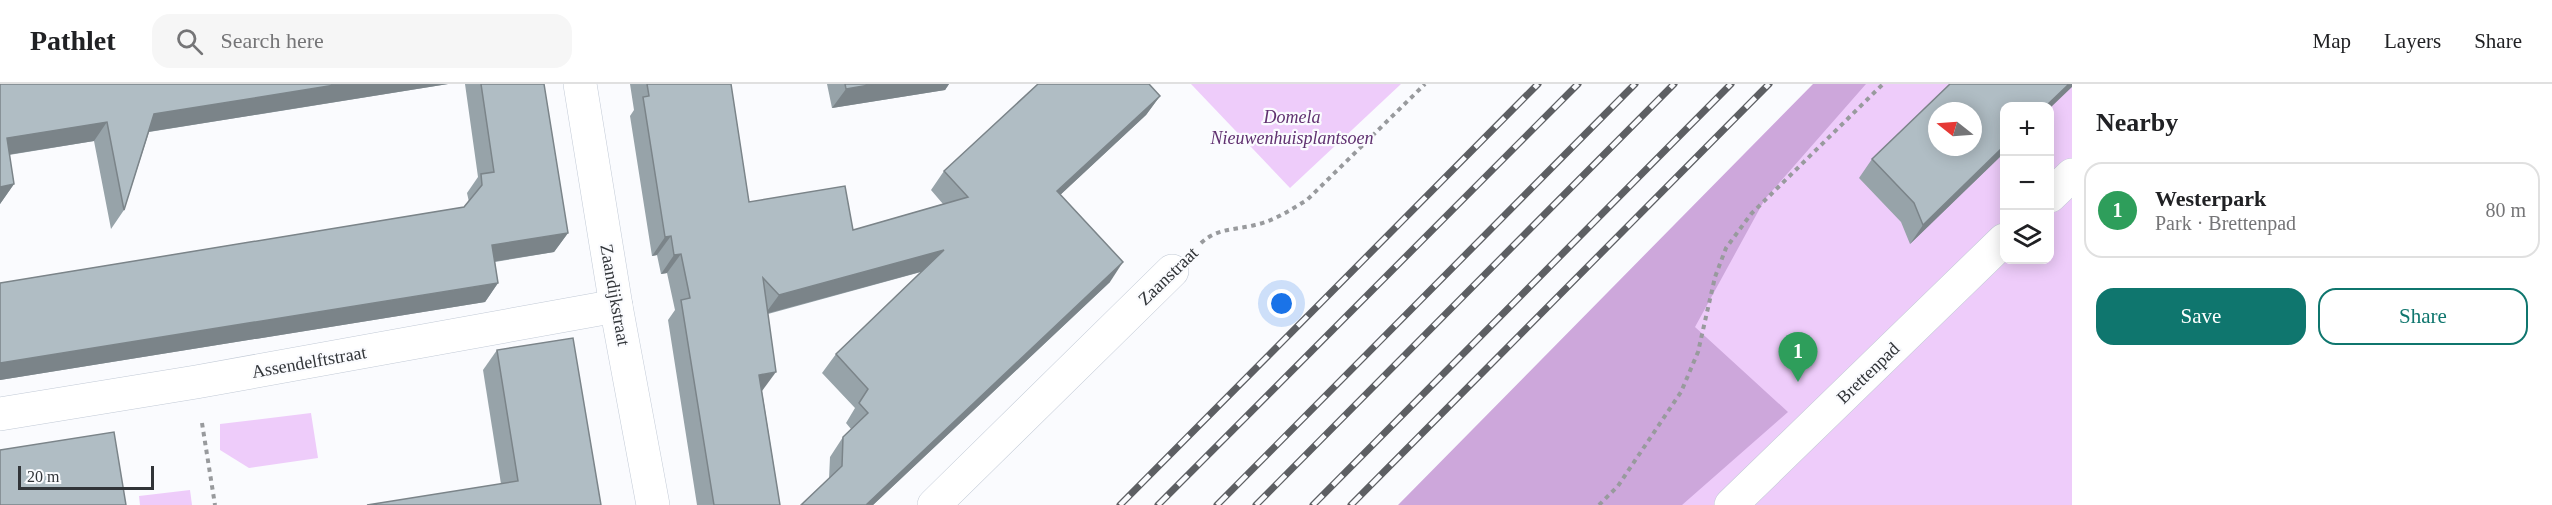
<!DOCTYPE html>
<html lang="en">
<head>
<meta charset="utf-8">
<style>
	:root { --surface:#fff; --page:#f6f6f6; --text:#202124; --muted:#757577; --line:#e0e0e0; --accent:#0f766e }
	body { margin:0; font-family:Georgia,serif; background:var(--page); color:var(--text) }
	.controls { position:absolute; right:18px; top:18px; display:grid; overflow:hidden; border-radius:12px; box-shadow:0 3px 15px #0003 }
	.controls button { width:54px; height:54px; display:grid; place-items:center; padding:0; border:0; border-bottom:2px solid var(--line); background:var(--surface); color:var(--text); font:30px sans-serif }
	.compass { position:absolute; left:1928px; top:18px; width:54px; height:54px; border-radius:50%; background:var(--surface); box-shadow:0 3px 15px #0003; rotate:287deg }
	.scale { position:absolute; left:18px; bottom:15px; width:136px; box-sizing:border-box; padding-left:6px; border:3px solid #313438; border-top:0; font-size:16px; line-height:21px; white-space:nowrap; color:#313438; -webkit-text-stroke:4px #fafbfe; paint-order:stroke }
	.you { position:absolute; left:1282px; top:220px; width:21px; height:21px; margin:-15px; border:4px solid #fff; border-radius:50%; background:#1a73e8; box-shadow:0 0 0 9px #1a73e833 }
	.badge { display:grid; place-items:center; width:39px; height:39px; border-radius:50%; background:var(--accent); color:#fff; font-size:20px; font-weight:700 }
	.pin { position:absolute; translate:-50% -50px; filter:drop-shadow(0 2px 3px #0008) }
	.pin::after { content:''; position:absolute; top:32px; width:21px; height:18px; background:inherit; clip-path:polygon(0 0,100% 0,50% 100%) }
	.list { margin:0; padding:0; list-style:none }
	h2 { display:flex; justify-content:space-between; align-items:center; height:78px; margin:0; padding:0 24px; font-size:26px }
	h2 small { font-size:20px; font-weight:400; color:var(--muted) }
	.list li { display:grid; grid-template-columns:39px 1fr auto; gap:18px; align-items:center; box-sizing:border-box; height:96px; margin:0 12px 12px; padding:0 12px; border:2px solid var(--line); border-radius:18px }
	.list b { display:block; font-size:22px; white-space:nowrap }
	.list p { margin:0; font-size:20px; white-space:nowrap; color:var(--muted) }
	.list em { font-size:20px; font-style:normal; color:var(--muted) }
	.actions { display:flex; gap:12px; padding:18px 24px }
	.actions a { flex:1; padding:14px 0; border:2px solid var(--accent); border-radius:18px; text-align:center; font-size:21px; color:var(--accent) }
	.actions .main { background:var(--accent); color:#fff }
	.icon { flex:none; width:33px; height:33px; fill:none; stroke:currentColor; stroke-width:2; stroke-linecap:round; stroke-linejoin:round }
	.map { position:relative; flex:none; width:2072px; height:421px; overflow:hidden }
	header { display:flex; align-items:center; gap:36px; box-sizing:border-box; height:84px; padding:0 30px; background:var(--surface); border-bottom:2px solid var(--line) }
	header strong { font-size:28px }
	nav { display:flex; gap:33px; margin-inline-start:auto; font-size:21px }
	.search { width:420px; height:54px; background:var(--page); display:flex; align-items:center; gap:15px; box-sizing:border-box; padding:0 21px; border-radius:18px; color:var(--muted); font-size:22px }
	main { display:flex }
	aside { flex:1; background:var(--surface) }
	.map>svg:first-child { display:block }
	.green { fill:#eeccfa; fill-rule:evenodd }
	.forest { fill:#cda7db }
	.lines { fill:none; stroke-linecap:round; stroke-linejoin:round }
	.pedestrian-casing { stroke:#c2cad6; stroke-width:34 }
	.minor-casing { stroke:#c2cad6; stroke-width:34 }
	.path { stroke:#989a9d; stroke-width:4; stroke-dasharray:4.5 4.5; stroke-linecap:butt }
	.pedestrian { stroke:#fff; stroke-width:33 }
	.minor { stroke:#fff; stroke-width:33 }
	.rail-casing { stroke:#5d5f63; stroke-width:7 }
	.rail { stroke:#fafbfe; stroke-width:4.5; stroke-dasharray:14; stroke-linecap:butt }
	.wall { fill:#97a3a9 }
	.shaded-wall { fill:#7b8489 }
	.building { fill:#b0bdc4; stroke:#7b8489; stroke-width:1.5; fill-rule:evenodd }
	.labels { text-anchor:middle; stroke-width:4.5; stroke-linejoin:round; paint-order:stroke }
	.park-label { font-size:18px; font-style:italic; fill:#603170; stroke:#fafbfe }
	.street-label { font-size:18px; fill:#313438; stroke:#fafbfe }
</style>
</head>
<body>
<header>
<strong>Pathlet</strong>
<div class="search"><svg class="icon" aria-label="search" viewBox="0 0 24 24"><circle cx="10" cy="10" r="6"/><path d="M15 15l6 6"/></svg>Search here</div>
<nav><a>Map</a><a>Layers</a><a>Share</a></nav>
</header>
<main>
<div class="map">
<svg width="2072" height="421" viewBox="0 0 2072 421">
	<rect width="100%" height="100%" fill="#fafbfe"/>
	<!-- green -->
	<g class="green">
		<path d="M1191 0H1401L1290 104Z"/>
		<path d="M1815 0H2072V421H1404ZM2004 22H2050V176H2004ZM1937 27H1973V63H1937Z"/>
		<path d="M311 329 318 374 249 384 220 366V340Z"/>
		<path d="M190 406 192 421H140L139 412Z"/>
	</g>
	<!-- forest -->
	<path class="forest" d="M1813 0H1866L1765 115 1695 243 1788 328 1682 421H1398Z"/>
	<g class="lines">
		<!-- pedestrian casing -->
		<g class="pedestrian-casing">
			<g id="pedestrian">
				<path d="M2050 112 2072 91"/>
				<path d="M1731 421 2004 156"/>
			</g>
		</g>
		<!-- minor casing -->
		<g class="minor-casing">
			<g id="minor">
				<path d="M580 0 616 222 653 421"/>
				<path d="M0 330 196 298 616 222"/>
				<path d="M934 421 1172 187"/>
			</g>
		</g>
		<!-- path -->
		<g class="path">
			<path d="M1201 159C1217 144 1235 146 1255 141 1274 137 1290 126 1307 116L1425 0"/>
			<path d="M202 339 215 421"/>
			<path d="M1599 421 1618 402 1681 308 1698 268 1715 193 1726 164 1751 130 1883 0"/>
		</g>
		<!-- pedestrian -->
		<use href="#pedestrian" class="pedestrian"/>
		<!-- minor -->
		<use href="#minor" class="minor"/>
		<!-- rail casing -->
		<g class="rail-casing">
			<g id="rail">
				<path d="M1120 421 1538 0"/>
				<path d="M1158 421 1578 0"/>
				<path d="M1217 421 1635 0"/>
				<path d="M1256 421 1674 0"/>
				<path d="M1313 421 1731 0"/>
				<path d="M1351 421 1769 0"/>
			</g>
		</g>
		<!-- rail -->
		<use href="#rail" class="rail"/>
	</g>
	<!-- wall -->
	<g class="wall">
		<path d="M0 0H448L149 48 124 126 111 145 94 57 9 71 14 100 0 120Z"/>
		<path d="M465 0H544L568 149 554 168 495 178 498 199 485 218 0 296V199L464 123 469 118 467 109 478 93Z"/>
		<path d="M630 0H731L749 118 853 146 943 120 931 106 944 87 1160 12 1146 31 1060 111 1110 198 873 421H801L829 395 830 373 843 353 851 345 846 339 855 324 822 289 836 270 921 188 768 230 762 307 780 421H697L668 236 675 226 667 189 661 190 657 171 652 172 630 32 634 26Z"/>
		<path d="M827 0H949L945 6 832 24Z"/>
		<path d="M2004 69 1910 160 1901 138 1859 94 1872 75Z"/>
		<path d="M497 266 601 421 501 400 483 286Z"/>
	</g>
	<!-- shaded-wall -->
	<g class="shaded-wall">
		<path d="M341 0H448L141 49 154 30Z"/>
		<path d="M875 0H949L945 6 832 24 846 5Z"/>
		<path d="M2069 0H2072V3L2049 25V22H2046Z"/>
		<path d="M1160 12 1146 31 1043 127 1057 107Z"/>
		<path d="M107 38 94 57 0 72 7 54Z"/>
		<path d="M2004 62V69L1910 160 1923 141Z"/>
		<path d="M14 100 0 120V103Z"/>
		<path d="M568 149 554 168 479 180 492 161Z"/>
		<path d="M671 152 657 171 652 172 665 153Z"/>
		<path d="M944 166 931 185 765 230 779 211Z"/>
		<path d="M681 170 667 189 661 190 674 171Z"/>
		<path d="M1123 178 1110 198 873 421H866Z"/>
		<path d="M498 199 485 218 0 296V279Z"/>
		<path d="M776 288 762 307 759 291Z"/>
	</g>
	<!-- building -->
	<g class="building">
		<path d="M0 0H341L154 30 124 126 107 38 7 54 14 100 0 103Z"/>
		<path d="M481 0H544L568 149 492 161 498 199 0 279V199L464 123 482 101 481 90 494 88Z"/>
		<path d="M647 0H731L749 118 845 102 853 146 968 113 944 87 1038 0H1149L1160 12 1057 107 1123 178 866 421H801L842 382 843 353 868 329 859 319 868 305 836 270 944 166 779 211 763 194 776 288 759 291 780 421H714L681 216 690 214 681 170 674 171 671 152 665 153 643 13 649 12Z"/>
		<path d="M845 0H875L846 5Z"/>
		<path d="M1950 0H2069L2046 22H2004V62L1923 141 1914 119 1872 75ZM1937 27H1973V63H1937Z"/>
		<path d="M573 254 601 421H367L518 397 497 266Z"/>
		<path d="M114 348 126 421H0V366Z"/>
	</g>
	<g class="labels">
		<!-- park labels -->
		<g class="park-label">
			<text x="1292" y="39">Domela<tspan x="1292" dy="21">Nieuwenhuisplantsoen</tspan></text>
		</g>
		<!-- street labels -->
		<g class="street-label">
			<text transform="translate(1168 192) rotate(-44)" y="6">Zaanstraat</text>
			<text transform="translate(615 211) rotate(80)" y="6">Zaandijkstraat</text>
			<text transform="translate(309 278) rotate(-10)" y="6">Assendelftstraat</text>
			<text transform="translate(1868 289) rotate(-44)" y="6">Brettenpad</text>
		</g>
	</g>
</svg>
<div class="controls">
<button>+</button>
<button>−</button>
<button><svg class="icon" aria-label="layers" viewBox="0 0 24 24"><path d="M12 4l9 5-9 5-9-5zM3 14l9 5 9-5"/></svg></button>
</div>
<svg class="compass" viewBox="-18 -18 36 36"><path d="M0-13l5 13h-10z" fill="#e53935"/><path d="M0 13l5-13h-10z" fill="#757577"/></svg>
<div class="scale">20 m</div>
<div class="you"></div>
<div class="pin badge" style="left:1798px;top:298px;background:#2e9e5b">1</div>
</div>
<aside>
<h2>Nearby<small></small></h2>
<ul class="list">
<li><span class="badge" style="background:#2e9e5b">1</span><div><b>Westerpark</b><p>Park · Brettenpad</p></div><em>80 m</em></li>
</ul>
<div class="actions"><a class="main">Save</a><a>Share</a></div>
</aside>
</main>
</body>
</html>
